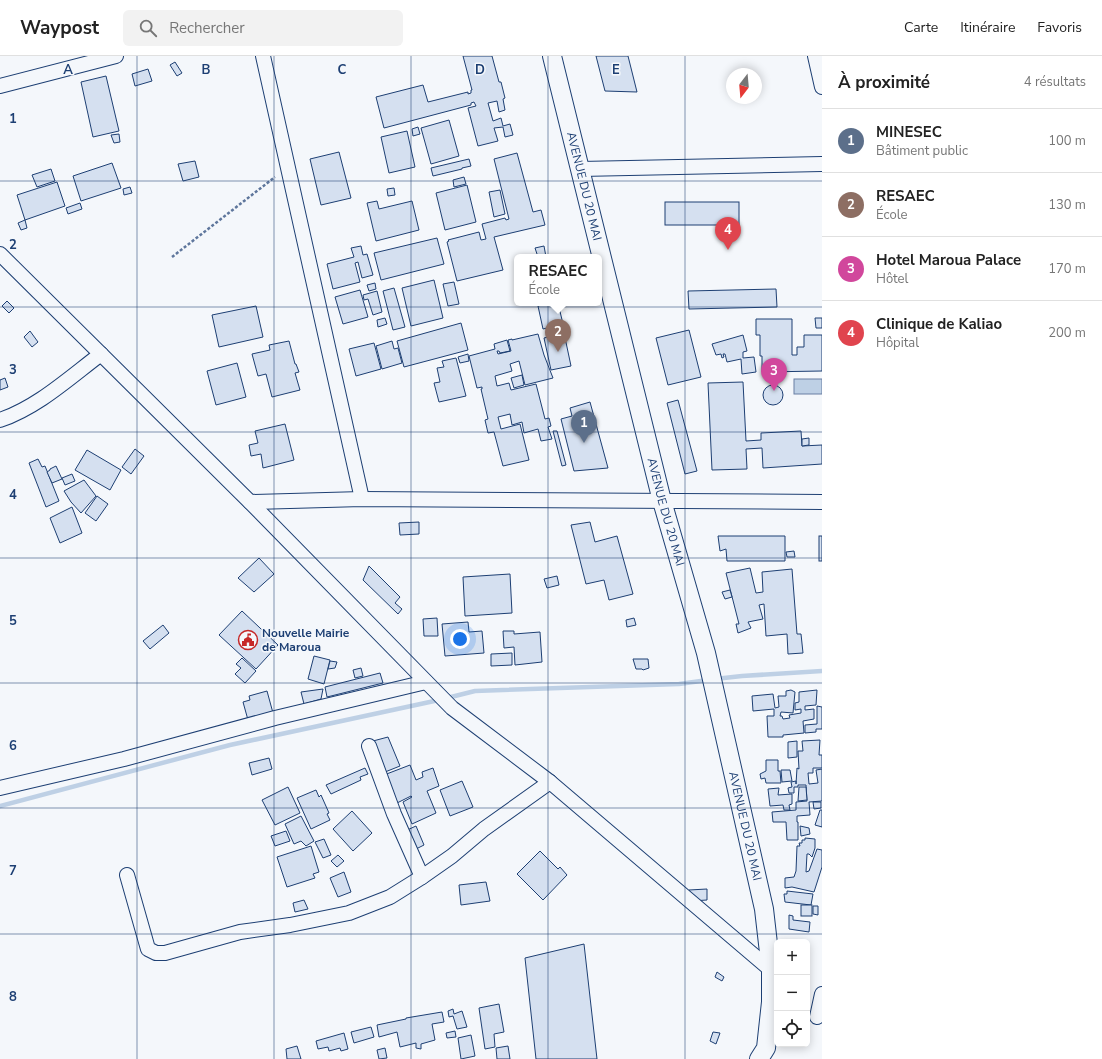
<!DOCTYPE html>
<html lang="fr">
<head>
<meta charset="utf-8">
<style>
	:root { --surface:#fff; --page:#f2f2f2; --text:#222; --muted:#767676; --line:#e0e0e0; --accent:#c62828 }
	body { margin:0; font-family:"Nunito Sans",sans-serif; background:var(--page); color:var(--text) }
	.controls { position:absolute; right:12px; bottom:12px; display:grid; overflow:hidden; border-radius:6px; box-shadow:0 2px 10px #0003 }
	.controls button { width:36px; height:36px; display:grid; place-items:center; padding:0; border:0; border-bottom:1px solid var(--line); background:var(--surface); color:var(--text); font:20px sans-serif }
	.compass { position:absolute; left:726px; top:12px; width:36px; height:36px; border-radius:50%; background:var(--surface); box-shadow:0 2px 10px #0003; rotate:196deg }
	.you { position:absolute; left:460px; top:583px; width:14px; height:14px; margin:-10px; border:3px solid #fff; border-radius:50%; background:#1a73e8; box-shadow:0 0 0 6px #1a73e833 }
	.badge { display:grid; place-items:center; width:26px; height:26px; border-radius:50%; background:var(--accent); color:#fff; font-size:13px; font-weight:700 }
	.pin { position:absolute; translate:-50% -33px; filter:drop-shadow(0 1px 2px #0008) }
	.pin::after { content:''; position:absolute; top:21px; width:14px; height:12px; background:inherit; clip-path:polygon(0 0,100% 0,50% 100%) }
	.popup { position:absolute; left:514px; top:198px; width:88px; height:52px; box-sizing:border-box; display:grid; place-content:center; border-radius:6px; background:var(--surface); filter:drop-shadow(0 1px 3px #0005); font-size:13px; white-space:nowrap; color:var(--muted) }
	.popup b { font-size:15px; color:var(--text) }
	.popup::after { content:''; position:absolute; left:50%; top:100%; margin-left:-8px; border:8px solid transparent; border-top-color:var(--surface) }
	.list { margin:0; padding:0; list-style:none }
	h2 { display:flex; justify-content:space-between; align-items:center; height:52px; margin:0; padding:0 16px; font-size:17px }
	h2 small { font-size:13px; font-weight:400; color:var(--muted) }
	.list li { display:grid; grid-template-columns:26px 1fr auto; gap:12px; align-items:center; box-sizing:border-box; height:64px; padding:0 16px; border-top:1px solid var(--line) }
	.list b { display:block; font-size:15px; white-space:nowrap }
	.list p { margin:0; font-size:13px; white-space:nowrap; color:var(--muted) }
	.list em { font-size:13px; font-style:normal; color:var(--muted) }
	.icon { flex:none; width:22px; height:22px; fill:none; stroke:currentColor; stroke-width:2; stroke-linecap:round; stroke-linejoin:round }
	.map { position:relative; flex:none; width:822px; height:1003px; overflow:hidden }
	header { display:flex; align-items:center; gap:24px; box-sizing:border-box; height:56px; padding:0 20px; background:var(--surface); border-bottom:1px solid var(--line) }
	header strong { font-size:19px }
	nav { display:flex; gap:22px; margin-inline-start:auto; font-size:14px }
	.search { width:280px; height:36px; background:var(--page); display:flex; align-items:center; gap:10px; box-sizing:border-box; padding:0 14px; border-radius:6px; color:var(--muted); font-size:15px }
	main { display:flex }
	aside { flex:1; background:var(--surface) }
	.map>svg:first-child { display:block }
	.water { fill:#bed0e5; stroke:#687fa3 }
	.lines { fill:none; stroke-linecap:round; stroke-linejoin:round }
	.stream { stroke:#bed0e5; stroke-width:4.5 }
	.building { fill:#d5e0f0; stroke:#1d3f73 }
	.minor-casing { stroke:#1d3f73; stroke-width:16 }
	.tertiary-casing { stroke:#1d3f73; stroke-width:20 }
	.path { stroke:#5e769c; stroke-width:2.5; stroke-dasharray:3 2; stroke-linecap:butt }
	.minor { stroke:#f4f7fb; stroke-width:14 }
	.tertiary { stroke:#f4f7fb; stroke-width:18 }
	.grid { fill:none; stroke:#1d3f73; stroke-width:1; stroke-opacity:0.55 }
	.labels { text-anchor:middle; stroke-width:3; stroke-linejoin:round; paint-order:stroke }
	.street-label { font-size:12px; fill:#1d3f73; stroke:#f4f7fb }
	.poi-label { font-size:12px; font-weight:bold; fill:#1d3f73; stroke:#f4f7fb; text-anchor:start }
	.grid-label { font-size:13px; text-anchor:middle; font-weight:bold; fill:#1d3f73; stroke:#f4f7fb; stroke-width:3; stroke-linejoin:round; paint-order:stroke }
</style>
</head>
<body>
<header>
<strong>Waypost</strong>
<div class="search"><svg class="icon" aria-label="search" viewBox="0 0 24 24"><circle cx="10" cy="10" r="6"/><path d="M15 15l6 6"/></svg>Rechercher</div>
<nav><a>Carte</a><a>Itinéraire</a><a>Favoris</a></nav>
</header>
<main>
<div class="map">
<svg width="822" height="1003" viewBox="0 0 822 1003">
	<rect width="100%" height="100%" fill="#f4f7fb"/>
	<!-- water -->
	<rect class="water" x="794" y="323" width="28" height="15"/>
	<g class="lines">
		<!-- stream -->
		<g class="stream">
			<path d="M715 623 742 620 822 615"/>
			<path d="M447 642 475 635 679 628 708 624"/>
			<path d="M0 750 230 689 439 644"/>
		</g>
	</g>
	<!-- building -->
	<g class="building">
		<path d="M463 0H492L499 26H501L505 42 503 43 505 54 499 56 497 45 488 47 493 65 501 62 503 70 510 68 513 79 505 81 503 71 494 72 498 85 478 90 468 52 476 50 474 46 471 47V49L384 72 376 41 423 29 428 46 468 36V38L471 37V34H472Z"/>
		<path d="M596 0H628L637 36 605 35Z"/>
		<path d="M175 6 182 17 177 20 170 9Z"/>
		<path d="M148 13 152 25 135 30 132 18Z"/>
		<path d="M106 20 119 75 93 81 81 26Z"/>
		<path d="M449 64 459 100 431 108 421 72Z"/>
		<path d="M418 71 420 78 413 80 412 73Z"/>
		<path d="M407 75 415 111 389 117 381 81Z"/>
		<path d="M119 78 120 86 114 87 111 79Z"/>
		<path d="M339 96 351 142 321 149 310 103Z"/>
		<path d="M517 97 533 156 541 154 545 169 494 181 503 214 457 225 447 186 449 185 448 184 479 176 481 184 486 183 482 168 505 162 506 164 509 163 494 103Z"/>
		<path d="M469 103 471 110 462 112V113L433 120 431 112Z"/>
		<path d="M195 105 199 121 183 125 178 108Z"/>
		<path d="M112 107 121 132 81 145 73 120Z"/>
		<path d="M51 113 55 125 37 131 32 119Z"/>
		<path d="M464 121 466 128 454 131 453 124Z"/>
		<path d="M57 126 65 150 25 164 17 139Z"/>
		<path d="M467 129 476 166 445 174 436 137Z"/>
		<path d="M130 131 132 137 124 139 123 133Z"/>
		<path d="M394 132 395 139 388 140 387 133Z"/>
		<path d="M500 134 505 158 494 161 489 136Z"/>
		<path d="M377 145 379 153 412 145 419 174 376 185 367 147Z"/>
		<rect x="665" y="146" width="74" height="23"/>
		<path d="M80 147 82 153 68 158 66 152Z"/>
		<path d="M25 164 27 172 21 174 18 167Z"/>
		<path d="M437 182 444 208 381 224 374 197Z"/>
		<path d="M361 190 363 199 367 198 373 219 362 222 358 206 355 207 360 226 333 233 327 208 354 201 351 192Z"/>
		<path d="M544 190 546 201H538L535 192Z"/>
		<path d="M434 224 443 262 411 270 402 232Z"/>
		<path d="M454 226 459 248 448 250 443 228Z"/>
		<path d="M375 227 376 233 369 235 367 229Z"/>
		<path d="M394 232 405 271 393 274 383 235Z"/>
		<path d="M776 233 777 251 689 253 688 235Z"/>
		<path d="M360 234 368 261 343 268 335 241Z"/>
		<path d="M377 235 382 256 373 259 368 243 364 244 363 239Z"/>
		<path d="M7 245 14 252 9 257 2 250Z"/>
		<path d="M550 247H558L563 268 543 273 538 250Z"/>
		<path d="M256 250 263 281 219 291 212 259Z"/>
		<path d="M385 262 387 268 378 271 377 264Z"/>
		<path d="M815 262H822V272H816Z"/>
		<path d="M756 263H792V299H797V291H804V279H822V315L762 316V300H760V279H756Z"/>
		<path d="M461 267 468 294 404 311 397 285Z"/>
		<path d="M689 274 701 321 668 329 656 282Z"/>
		<path d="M30 275 38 286 32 291 24 281Z"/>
		<path d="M564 277 571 310 551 314 544 282Z"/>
		<path d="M538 278 544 299 553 322 525 329 519 305 510 308 512 315 495 320 497 330 509 327 511 334 536 328 545 363 549 362 551 370 548 371 552 383 541 385 538 373 524 377 522 366 512 369 510 358 498 361 501 373 520 368 529 404 503 410 494 376 488 377 485 364 488 363 481 333H482V331L477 332 469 300 495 293 494 288 507 284 510 295 500 297 499 295H497L498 298 511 295 508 284 512 283V284Z"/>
		<path d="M743 279 747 295 743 296V302L754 301 756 316 742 318 741 303 727 306 725 298H723L724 301 722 302 721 298 716 299 712 288Z"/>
		<path d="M289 285 295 308H296L299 316 295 317 300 334 272 341 266 318 258 320 252 298 270 294 269 289Z"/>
		<path d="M392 285 394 293 398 292 402 307 382 313 376 290Z"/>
		<path d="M374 287 381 313 356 320 349 293Z"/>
		<path d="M468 298 469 305 460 307 458 301Z"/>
		<path d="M456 302 466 340 439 346 434 327 440 326 437 312 444 311 442 305Z"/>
		<path d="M237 307 246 341 216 349 207 315Z"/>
		<path d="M522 319 524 329 514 332 511 322Z"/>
		<path d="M5 322 8 331 0 334V324Z"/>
		<path d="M743 326 746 385 761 384V377L801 375 802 390 822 389V408L763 412 762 392 746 393 747 413 712 414 708 327Z"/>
		<circle cx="773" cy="339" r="10"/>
		<path d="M678 344 697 415 685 418 667 347Z"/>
		<path d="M590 346 608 412 574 415 561 363 572 360 570 352Z"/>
		<path d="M285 368 294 404 263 412 261 398 251 400 249 389 258 387 255 375Z"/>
		<path d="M553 375H557L566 409 562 410Z"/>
		<path d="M809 382V389L802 390V383Z"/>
		<path d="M135 393 144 400 131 418 122 411Z"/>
		<path d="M87 394 121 414 110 434 75 414Z"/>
		<path d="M38 403 42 411 45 410 59 445 46 451 29 407Z"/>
		<path d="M56 410 62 423 52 427 47 416 50 414V413Z"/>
		<path d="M72 418 75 425 65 429 62 422Z"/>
		<path d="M84 424 96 440 81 457 71 446 64 435Z"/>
		<path d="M97 440 108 448 96 465 85 457Z"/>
		<path d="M72 451 82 477 60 487 50 462Z"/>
		<path d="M419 466V478L400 479 399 467Z"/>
		<path d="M590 466 595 486 617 480 633 538 609 544 604 524 586 528 571 469Z"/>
		<path d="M718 480H785V505H727L726 493 720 495Z"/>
		<rect x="819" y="480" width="3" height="25"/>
		<path d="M794 495 795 501H787L786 496Z"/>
		<path d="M259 502 274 518 254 536 238 522Z"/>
		<path d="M369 510 400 541 395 547 402 553 398 558 363 524Z"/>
		<path d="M750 512 756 537 763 536 762 516 792 513 797 578H801L803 597 788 598 787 578 766 580 764 548 759 549 763 563 748 566 751 572 738 577 736 568H739L726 517Z"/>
		<path d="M510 518 512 557 465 560 463 521Z"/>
		<path d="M557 520 559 529 547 532 544 523Z"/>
		<path d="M730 534 732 541 725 543 722 536Z"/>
		<path d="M242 555 278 589 256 613 219 579Z"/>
		<path d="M437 562 438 580H424L423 563Z"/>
		<path d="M634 562 636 569 627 571 626 564Z"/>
		<path d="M468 566 469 576 482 575 484 597 445 600 442 568Z"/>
		<path d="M163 569 169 577 150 593 143 585Z"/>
		<path d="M503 575H514V578L540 576 542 606 515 609 514 591 504 592Z"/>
		<path d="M512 597V609L491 610V598Z"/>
		<path d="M314 600 330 604 324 628 308 623Z"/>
		<path d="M242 602 256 615 245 627 235 618 241 612 236 608Z"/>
		<path d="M633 603H648L649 612 643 614 642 613H636Z"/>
		<path d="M330 605 337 606 335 612 328 613Z"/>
		<path d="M361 612 363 620 355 622 353 614Z"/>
		<path d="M380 617 383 627 327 641 325 631Z"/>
		<path d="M323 633 321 643 304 648 301 636Z"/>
		<path d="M791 634 795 636 793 657 781 656 780 660H782L783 663 790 662 789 659 801 657V653L795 654V647L799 646V636L817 634 816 649 805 650V654L814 653V663L803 665 804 677 783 679V681H768L767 660H774V653L753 655 752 640 773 638 775 652 779 651 778 640H786V635Z"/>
		<path d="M267 635 273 657 248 664 243 646 250 644 249 640Z"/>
		<path d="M817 650 822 651V673H816V676L805 677V669L817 668Z"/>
		<path d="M388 681 400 710 385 716 373 685Z"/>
		<path d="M820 684 819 699H822V712H813V717H808L809 728 818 727 816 714 822 713V745L809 746 810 759 797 760V766H798V784H787L786 766H773L772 756 796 754V746L807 745 806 729H798V731H794V737H789L788 732 792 731 791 726 796 725V728L797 712 799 713 798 695H803L802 685Z"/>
		<path d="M797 685V701L788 702V686Z"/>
		<path d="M269 702 272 713 252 719 249 707Z"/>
		<path d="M766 704H778V715H780L781 727H766L765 722 761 723 760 718 766 715Z"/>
		<path d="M410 709 416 724 423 721 422 716 433 712 439 730 427 735 436 757 412 768 403 746 412 741 411 740 397 747 384 719Z"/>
		<path d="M365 712 368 718 360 721 361 724 331 738 326 729Z"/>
		<path d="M781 714H790L792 725 782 726Z"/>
		<path d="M462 725 473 751 450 760 440 734Z"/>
		<path d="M288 731 300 757 275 769 262 744Z"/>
		<path d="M799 731H806L807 744 798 745Z"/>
		<path d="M779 732 778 739 792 738V748L789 749 790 754H784L783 749 770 750 768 733Z"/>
		<path d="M316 734 319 741 321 739 329 757 327 758 330 764 311 773 297 742Z"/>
		<path d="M813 746H821V752L814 753Z"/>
		<path d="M820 754H822V771L815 769Z"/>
		<path d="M352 755 372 777 353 795 333 773Z"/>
		<path d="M301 760 314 785 306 790 301 785 294 788 285 768Z"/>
		<path d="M416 770 424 789 414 794 405 775Z"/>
		<path d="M800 770 809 772 810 778 801 780Z"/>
		<path d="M286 775 290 785 275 790 271 780Z"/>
		<path d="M805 782 815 783V792L812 801 809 798H807L806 816 809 815 817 793 822 794V811L814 836 792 831 785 832V822L794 821 796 815 797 790H800L799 787H802V784H805Z"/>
		<path d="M324 783 331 799 323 802 315 786Z"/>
		<path d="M311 790 319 816 313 818 315 822 287 831 277 801Z"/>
		<path d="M540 795 558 813 560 811 567 819 543 844 517 818Z"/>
		<path d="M338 799 344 805 337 811 331 805Z"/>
		<path d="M344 816 351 836 338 841 330 822Z"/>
		<path d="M486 826 490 845 461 849 459 829Z"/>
		<path d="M707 833V844L691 845 689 834Z"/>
		<path d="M787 835 813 838 811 849 785 846 784 838H787Z"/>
		<path d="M304 844 308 853 295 856 293 847Z"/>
		<rect x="801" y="849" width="11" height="11"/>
		<path d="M813 850H818V859L813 858Z"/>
		<path d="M789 859 793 860V864L810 866 809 876 789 873Z"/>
		<path d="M584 888 597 1003H536L525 902Z"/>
		<path d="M717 916 724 921 722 925 715 921Z"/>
		<path d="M499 948 504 976 494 978 495 991 485 993 479 952Z"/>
		<path d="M453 953 454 958 462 955 467 971 457 973 453 960 449 961 448 955Z"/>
		<path d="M442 956 444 966 432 968 435 984 421 988V993L416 992V987L400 991 397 976 379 981 377 969 406 963V962Z"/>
		<path d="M371 971 374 981 354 987 351 976Z"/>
		<path d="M455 975 456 981 447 982 446 977Z"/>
		<path d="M713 976 720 977 716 988 710 985Z"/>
		<path d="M344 977 348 993 341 995 340 992 329 995 328 991 318 993 316 985Z"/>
		<path d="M471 979 475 1000 461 1003 458 982Z"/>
		<path d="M297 990 301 1003H287L286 993Z"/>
		<path d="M508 990 510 1003H497L496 992Z"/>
		<path d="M385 992 387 1002 379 1003 377 994Z"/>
	</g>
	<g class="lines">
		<!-- minor casing -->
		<g class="minor-casing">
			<g id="minor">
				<path d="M263 0 362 443"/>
				<path d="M815 0 822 31"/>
				<path d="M0 30 116 0"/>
				<path d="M580 113 822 108"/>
				<path d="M0 198 250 446 452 652 550 726 771 914"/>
				<path d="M0 364C38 351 69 322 101 298"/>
				<path d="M250 446 362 443 822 446"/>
				<path d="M369 690 394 758 422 821"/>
				<path d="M0 732 124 703 275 662 426 626"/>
				<path d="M127 819 148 893 156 897H165L240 876 290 869 349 857 390 841 422 821 452 800 484 773 550 726"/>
				<path d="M817 961 822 938"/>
			</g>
		</g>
		<!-- tertiary casing -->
		<g class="tertiary-casing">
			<g id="tertiary">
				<path id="s1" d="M552 0 662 445 706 597 764 853 771 914V946L766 992 759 1003"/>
			</g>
		</g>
		<!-- path -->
		<path class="path" d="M172 201 275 121"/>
		<!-- minor -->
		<use href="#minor" class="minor"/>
		<!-- tertiary -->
		<use href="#tertiary" class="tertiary"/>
	</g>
	<!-- grid -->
	<path class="grid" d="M137 0V1003M274 0V1003M411 0V1003M548 0V1003M685 0V1003M0 125H822M0 251H822M0 376H822M0 502H822M0 627H822M0 752H822M0 878H822"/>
	<!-- icons -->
	<defs>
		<g id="civic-ring" transform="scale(1)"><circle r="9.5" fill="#f4f7fb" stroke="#c62828" stroke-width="1.5"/><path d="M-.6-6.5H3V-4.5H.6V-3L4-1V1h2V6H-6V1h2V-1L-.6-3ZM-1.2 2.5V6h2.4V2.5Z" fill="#c62828"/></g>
	</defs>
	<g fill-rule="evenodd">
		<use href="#civic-ring" x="248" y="584"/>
	</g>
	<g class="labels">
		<!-- street labels -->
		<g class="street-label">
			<text dy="4" stroke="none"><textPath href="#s1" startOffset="134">AVENUE DU 20 MAI</textPath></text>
			<text dy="4" stroke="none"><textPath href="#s1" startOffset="470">AVENUE DU 20 MAI</textPath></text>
			<text dy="4" stroke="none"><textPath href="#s1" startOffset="794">AVENUE DU 20 MAI</textPath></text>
		</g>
		<!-- poi labels -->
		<g class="poi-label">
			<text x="262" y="581">Nouvelle Mairie<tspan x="262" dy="14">de Maroua</tspan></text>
		</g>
	</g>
	<g class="grid-label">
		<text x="68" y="18">A</text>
		<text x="206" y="18">B</text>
		<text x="342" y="18">C</text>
		<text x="480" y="18">D</text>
		<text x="616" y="18">E</text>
		<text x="13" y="67">1</text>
		<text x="13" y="193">2</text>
		<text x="13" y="318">3</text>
		<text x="13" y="443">4</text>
		<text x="13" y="569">5</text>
		<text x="13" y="694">6</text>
		<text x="13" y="819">7</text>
		<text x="13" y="945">8</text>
	</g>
</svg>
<div class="controls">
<button>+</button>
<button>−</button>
<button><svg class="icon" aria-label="locate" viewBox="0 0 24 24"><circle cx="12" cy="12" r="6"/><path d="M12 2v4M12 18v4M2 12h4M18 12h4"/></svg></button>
</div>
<svg class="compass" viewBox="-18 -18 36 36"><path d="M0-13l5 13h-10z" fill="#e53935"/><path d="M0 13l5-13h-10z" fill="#767676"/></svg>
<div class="you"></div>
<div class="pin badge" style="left:584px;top:387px;background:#5c6f8a">1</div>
<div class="pin badge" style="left:558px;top:296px;background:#8d6e63">2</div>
<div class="popup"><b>RESAEC</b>École</div>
<div class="pin badge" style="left:774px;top:335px;background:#d1479c">3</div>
<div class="pin badge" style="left:728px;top:194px;background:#e0444e">4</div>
</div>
<aside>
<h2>À proximité<small>4 résultats</small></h2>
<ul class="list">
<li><span class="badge" style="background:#5c6f8a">1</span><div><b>MINESEC</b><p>Bâtiment public</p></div><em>100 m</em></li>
<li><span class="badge" style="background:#8d6e63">2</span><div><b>RESAEC</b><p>École</p></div><em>130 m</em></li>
<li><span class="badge" style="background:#d1479c">3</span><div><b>Hotel Maroua Palace</b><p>Hôtel</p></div><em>170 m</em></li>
<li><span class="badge" style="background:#e0444e">4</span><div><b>Clinique de Kaliao</b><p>Hôpital</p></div><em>200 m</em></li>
</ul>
</aside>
</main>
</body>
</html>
